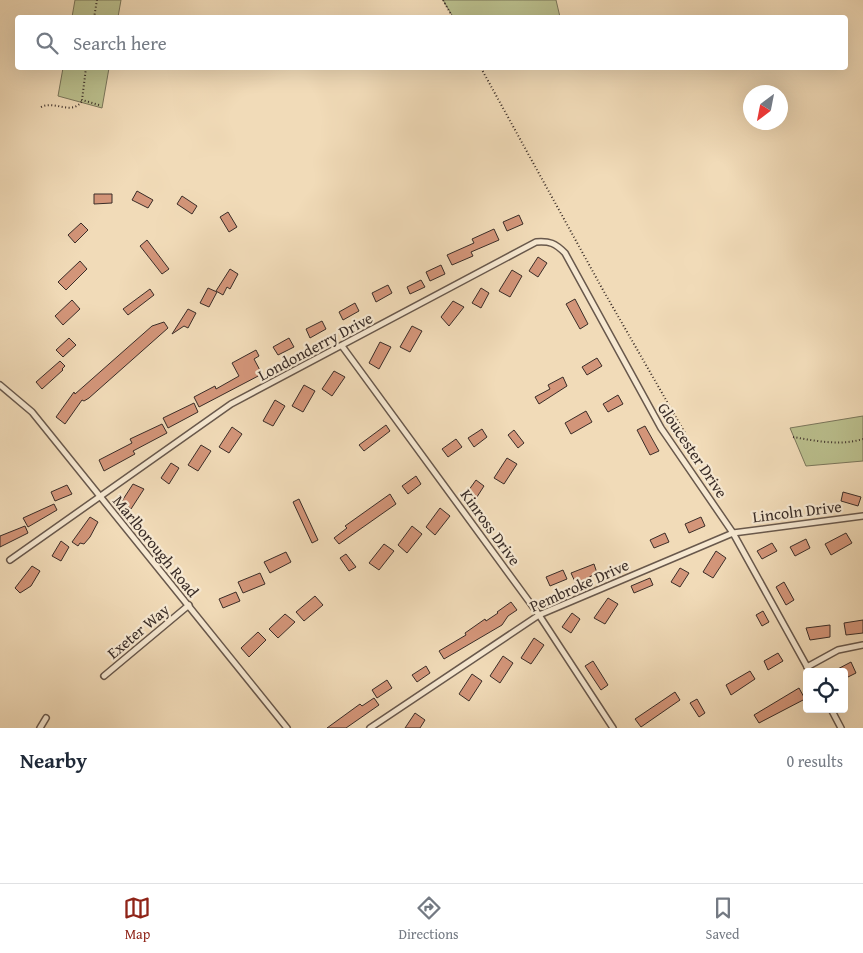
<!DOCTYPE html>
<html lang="en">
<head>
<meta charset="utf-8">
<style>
	:root { --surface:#fff; --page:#f6f6f7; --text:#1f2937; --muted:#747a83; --line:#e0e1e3; --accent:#8f2418 }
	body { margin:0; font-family:"Gentium Book Plus",serif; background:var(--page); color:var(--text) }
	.controls { position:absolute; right:15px; bottom:15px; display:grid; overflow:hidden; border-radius:5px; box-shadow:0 5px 20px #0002 }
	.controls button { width:45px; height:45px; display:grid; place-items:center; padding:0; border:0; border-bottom:1px solid var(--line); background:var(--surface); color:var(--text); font:25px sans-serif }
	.compass { position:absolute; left:743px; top:85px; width:45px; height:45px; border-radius:50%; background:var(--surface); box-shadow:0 5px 20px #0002; rotate:212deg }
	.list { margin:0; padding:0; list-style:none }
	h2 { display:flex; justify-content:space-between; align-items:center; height:65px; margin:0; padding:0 20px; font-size:21px }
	h2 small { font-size:16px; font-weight:400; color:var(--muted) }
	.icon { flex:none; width:28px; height:28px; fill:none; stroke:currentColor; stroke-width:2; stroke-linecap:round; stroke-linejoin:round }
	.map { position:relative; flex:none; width:863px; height:728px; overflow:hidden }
	.search { position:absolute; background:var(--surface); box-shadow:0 5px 20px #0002; left:15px; right:15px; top:15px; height:55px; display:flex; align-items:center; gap:12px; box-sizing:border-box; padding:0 18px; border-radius:5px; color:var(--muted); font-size:19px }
	.sheet { height:155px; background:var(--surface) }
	nav { display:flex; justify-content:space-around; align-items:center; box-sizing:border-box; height:70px; border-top:1px solid var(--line); background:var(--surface); font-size:14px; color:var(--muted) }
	nav a { display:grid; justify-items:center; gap:2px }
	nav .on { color:var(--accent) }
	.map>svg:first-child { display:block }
	.green { fill:#bbc08e; stroke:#7a765b }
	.building { fill:#d39579; stroke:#3a2d28 }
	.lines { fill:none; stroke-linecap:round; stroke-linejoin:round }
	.lane-casing { stroke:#68584c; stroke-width:8 }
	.path { stroke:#3a2d28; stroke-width:2; stroke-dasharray:1 2.5; stroke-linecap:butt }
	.lane { stroke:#f6e8d1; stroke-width:5 }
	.labels { text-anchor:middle; stroke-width:4.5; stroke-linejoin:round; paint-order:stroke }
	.street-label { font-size:16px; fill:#3a2d28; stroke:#f6e8d1 }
</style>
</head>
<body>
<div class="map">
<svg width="863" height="728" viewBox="0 0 863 728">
	<rect width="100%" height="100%" fill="#f1dbb8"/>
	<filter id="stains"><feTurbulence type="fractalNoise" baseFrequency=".004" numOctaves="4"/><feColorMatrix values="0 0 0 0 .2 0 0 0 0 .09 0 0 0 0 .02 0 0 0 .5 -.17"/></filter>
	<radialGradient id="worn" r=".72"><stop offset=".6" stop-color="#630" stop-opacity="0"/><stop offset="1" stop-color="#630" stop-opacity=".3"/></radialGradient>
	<!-- green -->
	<g class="green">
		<path d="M75 0H121L118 17H72Z"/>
		<path d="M443 0H556L560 17H453Z"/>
		<path d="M63 68H109L102 108 58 96Z"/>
		<path d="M863 416V461L806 466 790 428Z"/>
	</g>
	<!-- building -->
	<g class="building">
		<path d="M137 191 153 200 148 208 132 200Z"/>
		<path d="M94 194H112V203L94 204Z"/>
		<path d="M182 196 197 206 192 214 177 204Z"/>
		<path d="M228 212 237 227 229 232 220 217Z"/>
		<path d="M519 215 523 224 507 231 503 222Z"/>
		<path d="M81 223 88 230 75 243 68 235Z"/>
		<path d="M494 229 499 240 471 252 473 256 452 265 447 255 474 243 472 239Z"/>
		<path d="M147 240 169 269 162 274 140 246Z"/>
		<path d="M538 257 547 263 538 277 529 271Z"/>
		<path d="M80 261 87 269 66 290 58 282Z"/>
		<path d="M441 265 445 274 430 281 426 272Z"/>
		<path d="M230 269 238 274 230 289 227 287 223 295 216 291Z"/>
		<path d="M512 270 522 276 510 297 499 291Z"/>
		<path d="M421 280 425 287 410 294 407 287Z"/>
		<path d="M388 285 392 293 376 302 372 293Z"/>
		<path d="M208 288 217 292 209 307 200 303Z"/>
		<path d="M481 288 489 293 481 308 472 303Z"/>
		<path d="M150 289 154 295 128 315 123 309Z"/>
		<path d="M575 299 588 324 580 329 566 304Z"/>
		<path d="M72 300 80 309 63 325 55 316Z"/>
		<path d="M453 301 464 307 449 326 441 317Z"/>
		<path d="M355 303 359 311 343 320 339 312Z"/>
		<path d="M188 309 196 313 188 328 184 326 172 334Z"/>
		<path d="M322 321 326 329 310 338 306 329Z"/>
		<path d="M164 322 168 328 89 398 84 401 82 400 65 424 56 417 74 392 75 394 152 326Z"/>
		<path d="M412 326 422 331 410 352 400 347Z"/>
		<path d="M69 338 76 345 63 357 56 350Z"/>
		<path d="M289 338 294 347 278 355 273 347Z"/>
		<path d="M380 342 391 347 379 369 369 363Z"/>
		<path d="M256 350 259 356 254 359 262 374 199 407 194 397 215 386 216 389 239 376 232 363Z"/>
		<path d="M597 358 602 366 587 375 582 367Z"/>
		<path d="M60 361 65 366 62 369 63 370 42 389 36 382Z"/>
		<path d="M334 371 345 377 332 396 322 389Z"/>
		<path d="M563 377 567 386 539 404 535 397 550 389 548 385Z"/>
		<path d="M304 385 315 391 303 412 292 406Z"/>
		<path d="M618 395 623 404 608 412 603 404Z"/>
		<path d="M275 400 285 406 273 426 263 421Z"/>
		<path d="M194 403 198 412 168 428 163 418Z"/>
		<path d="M586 411 592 422 571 434 565 423Z"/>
		<path d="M162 424 167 433 133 451 135 454 104 471 99 460 132 443 130 439Z"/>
		<path d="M386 425 390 431 364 451 359 445Z"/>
		<path d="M645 426 659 451 650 455 637 430Z"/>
		<path d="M232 427 242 434 229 453 219 447Z"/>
		<path d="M482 429 487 437 474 447 468 438Z"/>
		<path d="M514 430 524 443 518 448 508 435Z"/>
		<path d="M456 439 462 447 448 457 442 449Z"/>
		<path d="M201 445 211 451 198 471 188 465Z"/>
		<path d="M507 458 517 464 504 484 494 478Z"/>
		<path d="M171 463 179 468 169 484 161 478Z"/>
		<path d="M416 476 421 484 408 494 402 486Z"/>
		<path d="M476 480 484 486 475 500 466 494Z"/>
		<path d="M133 484 144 489 131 509 122 501Z"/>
		<path d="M67 485 72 494 55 501 51 492Z"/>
		<path d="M843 492 861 497 858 506 841 501Z"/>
		<path d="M390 494 396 504 339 544 334 538 347 528 345 526Z"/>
		<path d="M299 499 318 540 312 543 293 502Z"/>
		<path d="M54 504 57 510 28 527 23 518Z"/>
		<path d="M440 508 450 516 435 535 426 527Z"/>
		<path d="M90 517 98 522 90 537 84 544 80 543 78 546 72 542Z"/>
		<path d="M701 517 705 526 689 533 685 524Z"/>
		<path d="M25 526 28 533 0 547V536Z"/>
		<path d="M412 526 422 534 407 553 398 545Z"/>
		<path d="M665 533 669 542 654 548 650 540Z"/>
		<path d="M846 533 852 543 831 555 825 544Z"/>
		<path d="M806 539 810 548 795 556 790 547Z"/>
		<path d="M61 541 69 547 61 561 52 556Z"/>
		<path d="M772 543 777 551 762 559 757 551Z"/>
		<path d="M384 544 394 551 379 570 369 563Z"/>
		<path d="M716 551 726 558 713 578 703 572Z"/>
		<path d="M286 552 291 562 270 573 264 562Z"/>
		<path d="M346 554 356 567 349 571 340 558Z"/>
		<path d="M594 564 597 573 576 584 571 573Z"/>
		<path d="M32 566 40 571 31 586 20 593 15 588Z"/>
		<path d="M680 568 689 573 680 587 671 582Z"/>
		<path d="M563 570 567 579 550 586 546 577Z"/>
		<path d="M260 573 265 584 243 593 238 582Z"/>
		<path d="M650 578 653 585 634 593 631 586Z"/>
		<path d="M784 582 794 600 786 605 776 587Z"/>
		<path d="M236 592 240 601 223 608 219 599Z"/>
		<path d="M315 596 323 605 304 621 296 612Z"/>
		<path d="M608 598 618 604 605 624 594 618Z"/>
		<path d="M511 602 517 610 508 616 502 625 444 659 439 651 466 635 465 633 485 619 486 621 498 613 497 612Z"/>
		<path d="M763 611 769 622 762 626 756 615Z"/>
		<path d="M572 613 580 619 571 633 562 627Z"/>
		<path d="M285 614 295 622 278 638 269 629Z"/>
		<path d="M863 620V633L846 635 844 623Z"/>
		<path d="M830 625V637L810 640 806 628Z"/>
		<path d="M258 632 266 640 249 657 241 648Z"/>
		<path d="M534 638 544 645 531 664 521 658Z"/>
		<path d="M778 653 783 661 768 670 764 661Z"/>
		<path d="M503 656 513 663 500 683 490 676Z"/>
		<path d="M593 661 608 685 601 690 585 666Z"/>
		<path d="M851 662 856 673 844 679V672H832Z"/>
		<path d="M426 666 430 673 417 682 412 675Z"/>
		<path d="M750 671 755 679 731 695 726 685Z"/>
		<path d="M472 674 482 681 469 701 459 694Z"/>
		<path d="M387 680 392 688 377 698 372 690Z"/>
		<path d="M799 688 805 699 759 723 754 715Z"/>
		<path d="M675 692 680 700 641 727 635 719Z"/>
		<path d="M374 698 379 705 346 728H327L360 704 362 706Z"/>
		<path d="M697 699 705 713 699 717 690 703Z"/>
		<path d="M415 713 425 720 420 728H405Z"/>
	</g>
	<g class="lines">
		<!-- lane casing -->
		<g class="lane-casing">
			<g id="lane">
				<path d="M342 346 539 615 613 728"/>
				<path d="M0 385 32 412 287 728"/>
				<path d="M10 560 231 404 536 242C550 241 555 243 565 253L661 428 733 533 810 672"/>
				<path d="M807 667 838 650 863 645"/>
				<path d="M104 676 189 605"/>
				<path d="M831 709 841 728"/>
				<path d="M40 728 46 718"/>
				<path d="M370 728 539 615 733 533 863 516"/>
			</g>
		</g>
		<!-- path -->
		<g class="path">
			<path d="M443 0 453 18"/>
			<path d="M94 18 97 0"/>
			<path d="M86 68 82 100 99 105"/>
			<path d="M481 68 603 290 685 433"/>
			<path d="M41 107C55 100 72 116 82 101"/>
			<path d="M793 437C816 441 840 446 863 439"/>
		</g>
		<!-- lane -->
		<use href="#lane" class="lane"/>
	</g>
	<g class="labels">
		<!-- street labels -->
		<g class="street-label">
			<text transform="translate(315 346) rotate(-28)" y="6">Londonderry Drive</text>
			<text transform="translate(693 450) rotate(56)" y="6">Gloucester Drive</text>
			<text transform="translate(797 511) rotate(-7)" y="6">Lincoln Drive</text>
			<text transform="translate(491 527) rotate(54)" y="6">Kinross Drive</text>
			<text transform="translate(156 546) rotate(51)" y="6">Marlborough Road</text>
			<text transform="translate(579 585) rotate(-24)" y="6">Pembroke Drive</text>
			<text transform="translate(138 631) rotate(-40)" y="6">Exeter Way</text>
		</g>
	</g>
	<rect width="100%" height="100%" filter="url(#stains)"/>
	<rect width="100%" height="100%" fill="url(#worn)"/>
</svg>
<div class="controls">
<button><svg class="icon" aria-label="locate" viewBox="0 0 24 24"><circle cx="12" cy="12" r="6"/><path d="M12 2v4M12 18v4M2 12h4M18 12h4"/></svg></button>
</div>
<svg class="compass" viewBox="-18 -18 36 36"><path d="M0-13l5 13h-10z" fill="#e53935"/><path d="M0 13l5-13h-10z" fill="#747a83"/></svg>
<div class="search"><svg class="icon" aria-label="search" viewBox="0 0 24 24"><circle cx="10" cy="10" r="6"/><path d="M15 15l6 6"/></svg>Search here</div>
</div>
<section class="sheet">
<h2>Nearby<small>0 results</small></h2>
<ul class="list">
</ul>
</section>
<nav>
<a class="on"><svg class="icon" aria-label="map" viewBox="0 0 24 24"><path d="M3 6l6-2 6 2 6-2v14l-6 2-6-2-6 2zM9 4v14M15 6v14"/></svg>Map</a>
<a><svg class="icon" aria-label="directions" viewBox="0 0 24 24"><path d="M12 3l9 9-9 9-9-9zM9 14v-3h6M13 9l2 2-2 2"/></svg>Directions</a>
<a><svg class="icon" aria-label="saved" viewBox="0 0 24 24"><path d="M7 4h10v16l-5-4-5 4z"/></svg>Saved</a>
</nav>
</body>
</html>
